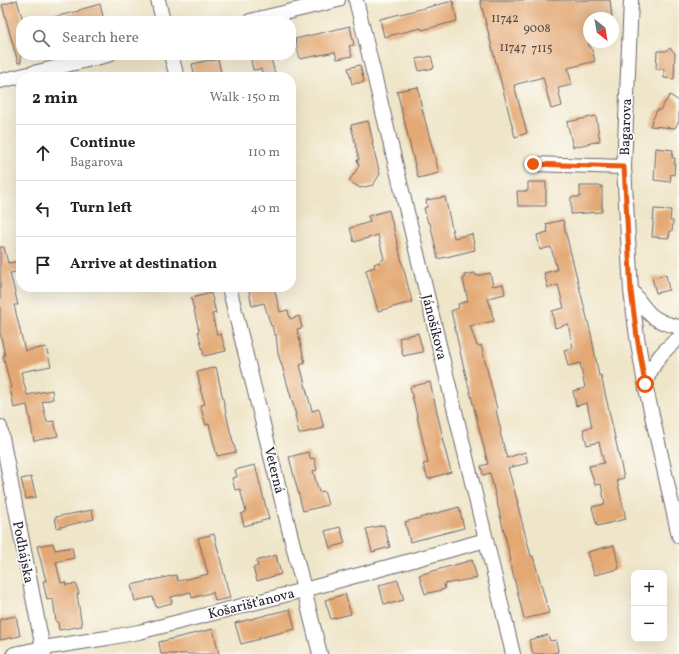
<!DOCTYPE html>
<html lang="en">
<head>
<meta charset="utf-8">
<style>
	:root { --surface:#fff; --page:#f6f6f6; --text:#222; --muted:#767676; --line:#e0e0e0 }
	body { margin:0; font-family:Vollkorn,serif; background:var(--page); color:var(--text) }
	.controls { position:absolute; right:12px; bottom:12px; display:grid; overflow:hidden; border-radius:8px; box-shadow:0 4px 16px #0002 }
	.controls button { width:36px; height:36px; display:grid; place-items:center; padding:0; border:0; border-bottom:1px solid var(--line); background:var(--surface); color:var(--text); font:20px sans-serif }
	.compass { position:absolute; left:583px; top:12px; width:36px; height:36px; border-radius:50%; background:var(--surface); box-shadow:0 4px 16px #0002; rotate:149deg }
	.stop { position:absolute; width:12px; height:12px; margin:-9px; border:3px solid #ea580c; border-radius:50%; background:#fff }
	.stop.end { background:#ea580c; border-color:#fff; box-shadow:0 1px 4px #0008 }
	.list { margin:0; padding:0; list-style:none }
	h2 { display:flex; justify-content:space-between; align-items:center; height:52px; margin:0; padding:0 16px; font-size:17px }
	h2 small { font-size:13px; font-weight:400; color:var(--muted) }
	.list li { display:grid; grid-template-columns:26px 1fr auto; gap:12px; align-items:center; box-sizing:border-box; height:56px; padding:0 16px; border-top:1px solid var(--line) }
	.list b { display:block; font-size:15px; white-space:nowrap }
	.list p { margin:0; font-size:13px; white-space:nowrap; color:var(--muted) }
	.list em { font-size:13px; font-style:normal; color:var(--muted) }
	.icon { flex:none; width:22px; height:22px; fill:none; stroke:currentColor; stroke-width:2; stroke-linecap:round; stroke-linejoin:round }
	.map { position:relative; flex:none; width:679px; height:654px; overflow:hidden }
	.search { position:absolute; background:var(--surface); box-shadow:0 4px 16px #0002; left:16px; top:16px; width:280px; height:44px; display:flex; align-items:center; gap:10px; box-sizing:border-box; padding:0 14px; border-radius:16px; color:var(--muted); font-size:15px }
	.panel { position:absolute; background:var(--surface); box-shadow:0 4px 16px #0002; left:16px; top:72px; width:280px; height:220px; border-radius:16px }
	.map>svg:first-child { display:block }
	.building { fill:#e3a873 }
	.lines { fill:none; stroke-linecap:round; stroke-linejoin:round }
	.minor-casing { stroke:#6a666c; stroke-width:16 }
	.minor { stroke:#fff; stroke-width:14 }
	.route { stroke:#ea580c; stroke-width:5 }
	.labels { text-anchor:middle; stroke-width:3.5; stroke-linejoin:round; paint-order:stroke }
	.number-label { font-size:12px; fill:#524449 }
	.street-label { font-size:14px; fill:#22223b; stroke:#fdfcf7 }
</style>
</head>
<body>
<div class="map">
<svg width="679" height="654" viewBox="0 0 679 654">
	<rect width="100%" height="100%" fill="#fdfcf7"/>
	<filter id="ink" filterUnits="userSpaceOnUse"><feTurbulence type="fractalNoise" baseFrequency=".025" numOctaves="2"/><feDisplacementMap in="SourceGraphic" scale="8" xChannelSelector="R" yChannelSelector="G"/><feConvolveMatrix kernelMatrix="1 2 1 2 8 2 1 2 1" color-interpolation-filters="sRGB"/></filter>
	<filter id="wash" filterUnits="userSpaceOnUse"><feTurbulence type="fractalNoise" baseFrequency=".012" numOctaves="4" result="noise"/><feDisplacementMap in="SourceGraphic" scale="16" xChannelSelector="R" yChannelSelector="G"/><feGaussianBlur stdDeviation="0.9" result="paint"/><feColorMatrix in="noise" values="0 0 0 0 0 0 0 0 0 0 0 0 0 0 0 0 0 1.4 0 .05"/><feComposite in="paint" operator="in"/></filter>
	<g filter="url(#wash)">
		<rect width="100%" height="100%" fill="#efe5c8"/>
		<g id="blocks">
			<!-- building -->
			<g class="building">
				<path d="M17 0 23 21H21V62L18 63 2 5Z"/>
				<path d="M480 0H610L612 18H589V47H591L595 61 568 68 572 85 558 88 562 106 551 109 543 77 514 85 527 133 515 137Z"/>
				<path d="M453 1 457 21 422 30 421 28 384 37 380 19Z"/>
				<path d="M100 4 104 21H55L54 17 79 11V10Z"/>
				<path d="M350 26 354 45 349 46 352 56 337 59 335 52 300 59 295 39Z"/>
				<path d="M670 48 675 53 674 79 664 78V69H656L657 51H666Z"/>
				<path d="M250 55H270L276 77H263L261 69 253 70Z"/>
				<path d="M431 56 434 68 419 71 416 59Z"/>
				<path d="M218 59 222 77H195L192 64 210 60 211 61Z"/>
				<path d="M360 65 364 82 352 84 348 68Z"/>
				<path d="M418 87 421 105 439 173 418 178 397 91Z"/>
				<path d="M670 95 679 101V121L675 128 650 126 657 110H660Z"/>
				<path d="M596 116 600 141 573 147 567 122Z"/>
				<path d="M368 121 373 142 372 143 380 174 373 185 360 188 349 181 359 166 357 160H359L351 125Z"/>
				<path d="M656 148 673 150 672 158H675L674 175 671 174 670 182 654 180Z"/>
				<path d="M528 182H546V206H518L517 191H528Z"/>
				<path d="M580 186H602V212L571 214V197H580Z"/>
				<path d="M445 197 454 238 472 234 475 250 438 259 430 223H428L424 208 427 207 426 200Z"/>
				<path d="M654 209 671 210 670 221H673L672 231H670L669 238 652 237Z"/>
				<path d="M389 210 412 302 378 311 366 271V270L375 267 374 264 380 262V261L384 259 378 235 354 242 350 228 370 222 368 216Z"/>
				<path d="M563 220 566 234 591 334 599 376 601 375 624 478 617 480 626 519 597 526 592 507 605 504 601 484 595 485 589 466 604 463 599 442 587 445 583 429 592 427 587 403 576 406 573 391 585 388 580 363 568 366 564 350 573 348 568 324 555 328 552 311 564 308 558 285 548 288 544 273 557 270 551 247 540 250 537 235 548 232 546 224Z"/>
				<path d="M0 247H4L8 263 21 261V271L10 273 18 305H14L25 351 46 347 51 366 21 372 27 395 52 390 53 399 42 402 47 422 54 421 58 436 34 441 27 405 14 408 10 388H11L3 356H5L0 332Z"/>
				<path d="M475 273 476 276 490 273 493 286 503 284 505 294 488 298 494 321 470 326 477 346 481 345 497 409 496 410 501 431 500 432 507 458 525 452 528 463 508 468 518 503H517L531 556H533L549 613 524 619 510 561H511L490 473 483 475 481 466 488 464 462 360 451 311 459 308 458 304 468 301 463 279 465 278 464 275Z"/>
				<path d="M666 275 669 290 656 293 652 278Z"/>
				<path d="M248 287H274L280 312 288 310 290 319 299 316 302 328 297 329 305 363 300 365 312 411 319 409 324 428 299 434 295 415H296L283 369 278 354 276 334 274 335 272 325 271 326 264 303 252 306Z"/>
				<path d="M211 293 216 313 212 314 217 335 221 334 226 351 204 356 198 331 199 330 191 298Z"/>
				<path d="M418 333 423 352 403 356 399 338Z"/>
				<path d="M216 367 230 431 236 452 217 456 209 424 206 425 200 405 205 404 200 389H201L197 372Z"/>
				<path d="M430 382 443 438H442L451 472 428 479 423 464 428 463 427 458 410 387Z"/>
				<path d="M308 452 311 459 314 458 317 470 313 471 319 492 324 491 328 505 303 511 289 457Z"/>
				<path d="M255 465 269 519 244 526 241 514 246 512 240 489 235 490 232 478 237 477 235 470Z"/>
				<path d="M31 477 36 497 26 499 21 479Z"/>
				<path d="M459 507 464 528 410 542 405 522Z"/>
				<path d="M92 510 94 519 57 528 55 517Z"/>
				<path d="M384 525 390 547 372 552 366 529Z"/>
				<path d="M340 527 345 543 330 548 325 531Z"/>
				<path d="M214 534 230 598 215 601 213 592 192 598 191 592 171 597 172 603 156 607 153 597 135 601 131 585 176 575 178 581 208 574 198 538Z"/>
				<path d="M53 543 55 550 72 547 74 558 56 562 61 583 65 582 66 585 76 584 79 594H77L82 626 59 630 58 622H56L53 599 47 600 43 581H46L37 546Z"/>
				<path d="M614 545 619 569 594 575 588 552Z"/>
				<path d="M276 555 281 574 257 581 253 568 258 566 256 561Z"/>
				<path d="M472 560 477 578 444 584 445 589 425 594 419 575Z"/>
				<path d="M398 580 404 600 389 604V603L384 604 379 585Z"/>
				<path d="M345 594 351 614 331 619 325 600Z"/>
				<path d="M290 609 295 629 259 638 260 639 241 644 235 623Z"/>
				<path d="M16 616 20 636 0 640V619Z"/>
				<path d="M213 629 219 654H161L159 642Z"/>
				<path d="M548 635 550 641 556 640 558 652 549 654H533L529 640Z"/>
			</g>
		</g>
	</g>
	<g filter="url(#ink)">
		<use href="#blocks" fill-opacity="0" stroke="#6a666c" stroke-width="1"/>
		<g class="lines">
			<!-- minor casing -->
			<g class="minor-casing">
				<g id="minor">
					<path d="M158 0 163 21"/>
					<path d="M356 0 486 540 513 654"/>
					<path d="M631 0 624 167 631 291 637 337 645 384 679 536"/>
					<path d="M250 21 338 0"/>
					<path d="M171 55 177 77"/>
					<path d="M0 81 108 55"/>
					<path d="M533 164 624 167"/>
					<path d="M229 287 320 654"/>
					<path d="M632 291C647 313 652 321 679 327"/>
					<path d="M645 383C654 362 661 352 679 338"/>
					<path d="M0 427 44 654"/>
					<path d="M14 654 43 648 107 638 139 632 304 590 486 540"/>
				</g>
			</g>
			<!-- minor -->
			<use href="#minor" class="minor"/>
		</g>
	</g>
	<g class="lines" filter="url(#ink)">
		<!-- route -->
		<path class="route" d="M533 164 624 167 631 291 637 337 645 384"/>
	</g>
	<g class="labels">
		<!-- number labels -->
		<g class="number-label">
			<text x="505" y="22">11742</text>
			<text x="537" y="32">9008</text>
			<text x="513" y="51">11747</text>
			<text x="542" y="52">7115</text>
		</g>
		<!-- street labels -->
		<g class="street-label">
			<text transform="translate(625 127) rotate(-88)" y="5">Bagarova</text>
			<text transform="translate(435 327) rotate(76)" y="5">Jánošíkova</text>
			<text transform="translate(275 470) rotate(76)" y="5">Veterná</text>
			<text transform="translate(24 552) rotate(79)" y="5">Podhájska</text>
			<text transform="translate(251 603) rotate(-14)" y="5">Košarišťanova</text>
		</g>
	</g>
</svg>
<div class="controls">
<button>+</button>
<button>−</button>
</div>
<svg class="compass" viewBox="-18 -18 36 36"><path d="M0-13l5 13h-10z" fill="#e53935"/><path d="M0 13l5-13h-10z" fill="#767676"/></svg>
<div class="stop" style="left:645px;top:384px"></div>
<div class="stop end" style="left:533px;top:164px"></div>
<div class="search"><svg class="icon" aria-label="search" viewBox="0 0 24 24"><circle cx="10" cy="10" r="6"/><path d="M15 15l6 6"/></svg>Search here</div>
<section class="panel">
<h2>2 min<small>Walk · 150 m</small></h2>
<ul class="list">
<li><svg class="icon" aria-label="ahead" viewBox="0 0 24 24"><path d="M12 20V5M6 11l6-6 6 6"/></svg><div><b>Continue</b><p>Bagarova</p></div><em>110 m</em></li>
<li><svg class="icon" aria-label="left" viewBox="0 0 24 24"><path d="M17 20v-9H6M10 6l-5 5 5 5"/></svg><div><b>Turn left</b></div><em>40 m</em></li>
<li><svg class="icon" aria-label="arrive" viewBox="0 0 24 24"><path d="M6 21V4h12l-3 4 3 4H6"/></svg><div><b>Arrive at destination</b></div></li>
</ul>
</section>
</div>
</body>
</html>
